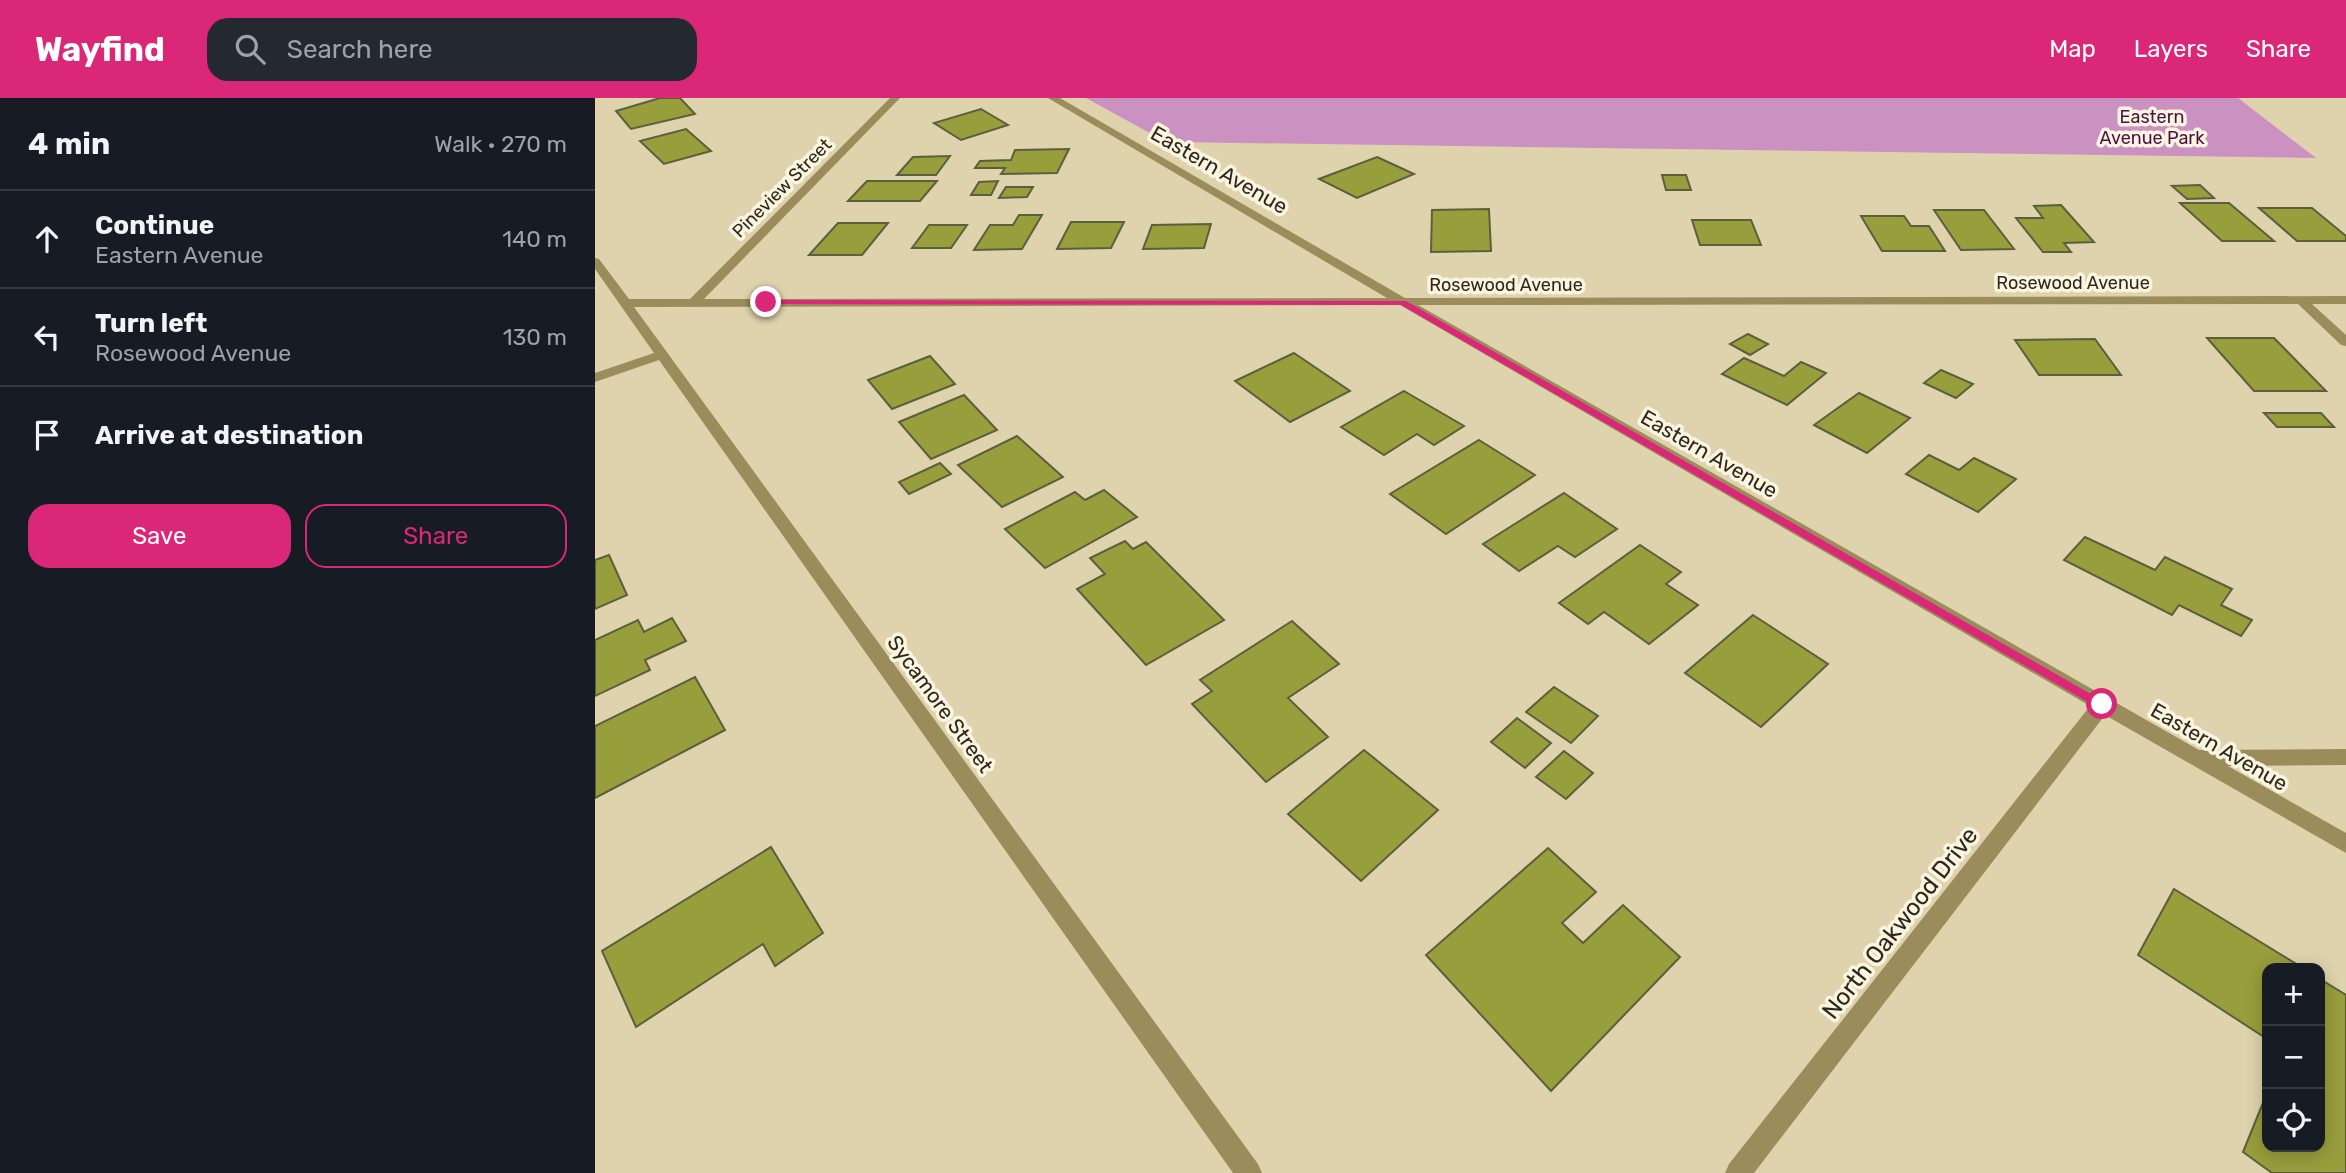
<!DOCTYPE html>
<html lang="en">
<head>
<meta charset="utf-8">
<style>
	:root { --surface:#171b24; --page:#242831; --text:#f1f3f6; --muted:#9ea1a6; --line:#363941; --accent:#db2777 }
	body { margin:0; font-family:Rubik,sans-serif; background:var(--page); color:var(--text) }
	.controls { position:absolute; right:21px; bottom:21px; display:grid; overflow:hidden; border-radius:14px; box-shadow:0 4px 18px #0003 }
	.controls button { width:63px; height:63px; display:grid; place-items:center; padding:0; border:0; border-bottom:2px solid var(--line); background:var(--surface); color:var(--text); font:35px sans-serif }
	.stop { position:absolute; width:21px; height:21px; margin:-16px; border:5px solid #db2777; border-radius:50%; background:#fff }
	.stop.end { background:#db2777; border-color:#fff; box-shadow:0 2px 7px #0008 }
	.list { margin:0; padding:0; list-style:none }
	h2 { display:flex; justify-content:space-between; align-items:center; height:91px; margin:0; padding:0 28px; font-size:30px }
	h2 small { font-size:23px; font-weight:400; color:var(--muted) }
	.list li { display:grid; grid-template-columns:46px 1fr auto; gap:21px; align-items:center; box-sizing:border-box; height:98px; padding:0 28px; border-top:2px solid var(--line) }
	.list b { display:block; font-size:26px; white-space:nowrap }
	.list p { margin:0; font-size:23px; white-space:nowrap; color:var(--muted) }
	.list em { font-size:23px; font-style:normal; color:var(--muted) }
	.actions { display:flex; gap:14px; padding:21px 28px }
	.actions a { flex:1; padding:16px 0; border:2px solid var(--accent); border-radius:21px; text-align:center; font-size:24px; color:var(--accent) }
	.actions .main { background:var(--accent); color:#fff }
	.icon { flex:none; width:38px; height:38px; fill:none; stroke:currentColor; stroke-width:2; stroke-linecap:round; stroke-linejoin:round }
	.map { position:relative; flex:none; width:1751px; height:1075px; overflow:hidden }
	header { display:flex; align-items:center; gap:42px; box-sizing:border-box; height:98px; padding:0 35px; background:var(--accent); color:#fff }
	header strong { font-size:33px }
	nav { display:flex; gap:38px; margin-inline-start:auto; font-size:24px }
	.search { width:490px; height:63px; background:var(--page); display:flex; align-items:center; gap:18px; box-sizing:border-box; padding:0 24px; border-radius:21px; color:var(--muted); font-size:26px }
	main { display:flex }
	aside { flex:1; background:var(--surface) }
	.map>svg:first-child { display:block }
	.green { fill:#cb91c1 }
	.building { fill:#989e3c; stroke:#5c5f3d; stroke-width:2 }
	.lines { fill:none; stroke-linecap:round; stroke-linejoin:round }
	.minor { fill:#9b8c5c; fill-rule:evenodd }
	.route { fill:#db2777 }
	.labels { text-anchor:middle; stroke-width:7; stroke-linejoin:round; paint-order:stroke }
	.far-park-label { font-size:18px; fill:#4b1145; stroke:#faf4e1 }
	.far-street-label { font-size:18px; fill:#2d281a; stroke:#faf4e1 }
	.street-label { font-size:21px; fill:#2d281a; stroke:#faf4e1 }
	.near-street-label { font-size:24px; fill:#2d281a; stroke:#faf4e1 }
</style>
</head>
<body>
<header>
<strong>Wayfind</strong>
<div class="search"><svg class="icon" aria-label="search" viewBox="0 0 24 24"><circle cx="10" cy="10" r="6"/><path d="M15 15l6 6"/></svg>Search here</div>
<nav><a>Map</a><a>Layers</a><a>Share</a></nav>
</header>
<main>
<aside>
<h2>4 min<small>Walk · 270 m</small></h2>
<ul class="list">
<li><svg class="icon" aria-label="ahead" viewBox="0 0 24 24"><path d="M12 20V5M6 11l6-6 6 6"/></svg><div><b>Continue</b><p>Eastern Avenue</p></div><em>140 m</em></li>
<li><svg class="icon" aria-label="left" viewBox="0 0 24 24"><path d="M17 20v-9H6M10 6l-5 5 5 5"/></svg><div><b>Turn left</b><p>Rosewood Avenue</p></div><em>130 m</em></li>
<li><svg class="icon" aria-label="arrive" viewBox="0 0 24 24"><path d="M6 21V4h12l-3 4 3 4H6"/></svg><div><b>Arrive at destination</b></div></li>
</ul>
<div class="actions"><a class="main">Save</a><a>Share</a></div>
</aside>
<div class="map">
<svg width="1751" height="1075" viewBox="0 0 1751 1075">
	<rect width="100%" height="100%" fill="#dfd3ad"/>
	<!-- green -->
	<path class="green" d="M491 0H1643L1721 60 578 44 551 33Z"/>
	<!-- building -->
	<g class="building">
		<path d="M65 0H85L100 16 36 31 21 13Z"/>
		<path d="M386 11 413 27 366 42 339 25Z"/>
		<path d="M91 31 116 53 69 66 45 43Z"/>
		<path d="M474 51 462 75 406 76 410 70H380L385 63 416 62 420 52Z"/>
		<path d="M355 58 341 77H302L318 59Z"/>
		<path d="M782 59 819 76 762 100 724 81Z"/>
		<path d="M1067 77H1091L1096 92H1071Z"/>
		<path d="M272 83H342L325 103H253Z"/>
		<path d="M403 83 396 97H376L384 84Z"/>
		<path d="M1605 87 1619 100 1592 101 1577 88Z"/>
		<path d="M411 89H438L432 99 404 100Z"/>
		<path d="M1585 105H1634L1679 143H1627Z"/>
		<path d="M1466 107 1499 144 1469 145 1476 154H1448L1421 120H1448L1439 108Z"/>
		<path d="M1664 110H1717L1751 138V143H1702Z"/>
		<path d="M894 111 896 153 836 154 837 112Z"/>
		<path d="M1339 112H1389L1419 151 1366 152Z"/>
		<path d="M424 117H447L427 151 379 152 395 127H418Z"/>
		<path d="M1266 118H1309L1316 128H1334L1350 153H1287Z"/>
		<path d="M1097 122H1156L1166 147H1105Z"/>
		<path d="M476 124H529L516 150 462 151Z"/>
		<path d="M243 125H293L267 157H214Z"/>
		<path d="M616 126 609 150 548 151 557 127Z"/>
		<path d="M334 127H372L356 150H317Z"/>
		<path d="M1153 236 1173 246 1155 257 1135 246Z"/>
		<path d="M1612 240H1679L1731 293H1659Z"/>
		<path d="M1500 241 1526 277H1444L1420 242Z"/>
		<path d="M699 255 755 293 695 324 640 283Z"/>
		<path d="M335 258 360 286 297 311 273 282Z"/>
		<path d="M1149 260 1189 278 1206 264 1231 275 1192 307 1127 276Z"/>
		<path d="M1346 272 1378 286 1361 300 1329 285Z"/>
		<path d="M809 293 869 328 839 347 822 336 789 357 746 329Z"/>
		<path d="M1264 295 1315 320 1272 355 1219 327Z"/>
		<path d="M369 297 402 332 336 361 304 324Z"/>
		<path d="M1669 315H1726L1739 329H1682Z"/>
		<path d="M422 338 468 379 407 409 363 367Z"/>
		<path d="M884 342 940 377 851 436 795 396Z"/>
		<path d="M1334 357 1364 372 1379 360 1421 381 1383 414 1311 376Z"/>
		<path d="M345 365 356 376 314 396 304 384Z"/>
		<path d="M509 392 542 419 450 470 410 431 480 394 490 402Z"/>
		<path d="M969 395 1022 431 980 459 963 448 924 473 888 446Z"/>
		<path d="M1490 439 1560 472 1570 459 1637 491 1626 507 1657 522 1646 538 1584 507 1577 517 1469 462Z"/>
		<path d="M530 443 538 451 551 444 629 522 551 567 482 491 510 476 495 460Z"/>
		<path d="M1045 447 1086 474 1071 486 1103 507 1054 546 1009 514 993 526 964 505Z"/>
		<path d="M14 457 32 497 0 511V462Z"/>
		<path d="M1158 517 1233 566 1166 629 1090 575Z"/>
		<path d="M77 520 91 543 50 562 55 572 0 598V542L43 522 49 534Z"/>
		<path d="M697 523 744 566 693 600 733 639 671 684 597 606 617 593 605 582Z"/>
		<path d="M100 579 130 632 0 700V628Z"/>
		<path d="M959 589 1003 618 976 645 931 614Z"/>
		<path d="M922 620 956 645 930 670 896 644Z"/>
		<path d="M769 652 843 712 766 783 693 716Z"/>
		<path d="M969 653 998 675 971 701 941 679Z"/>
		<path d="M176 749 228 835 180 868 168 846 41 929 7 853Z"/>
		<path d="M953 750 1001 794 967 825 988 845 1028 807 1085 859 956 993 831 857Z"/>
		<path d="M1579 791 1708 870H1672V941L1543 857Z"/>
		<path d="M1725 881 1751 897V1075H1677L1648 1054 1672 995V1049H1725Z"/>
	</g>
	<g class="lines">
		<!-- minor -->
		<path class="minor" d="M295 0H305L109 201 792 200 453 0H465L810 200 1751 198V206H1717L1751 237V248L1746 247 1703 206 823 207 1604 652 1751 651V667L1633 668 1751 735V755L1510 617 1159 1075H1130L1134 1066 1495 608 805 207 39 209 663 1066 667 1075H638L64 262 0 284V275L59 255 0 171V160L4 161 34 201H95Z"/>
	</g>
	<!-- route -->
	<path class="route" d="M168 202 811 203 1513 606 1512 610H1503L806 207 171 206Z"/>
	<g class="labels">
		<!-- far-park labels -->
		<g class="far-park-label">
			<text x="1557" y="25">Eastern<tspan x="1557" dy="21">Avenue Park</tspan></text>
		</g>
		<!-- far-street labels -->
		<g class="far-street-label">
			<text transform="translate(187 90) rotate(-45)" y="6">Pineview Street</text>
			<text x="1478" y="191">Rosewood Avenue</text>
			<text x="911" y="193">Rosewood Avenue</text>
		</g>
		<!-- street labels -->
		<g class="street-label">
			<text transform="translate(624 72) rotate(30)" y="7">Eastern Avenue</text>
			<text transform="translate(1114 356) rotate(30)" y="7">Eastern Avenue</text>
			<text transform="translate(345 606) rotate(54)" y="7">Sycamore Street</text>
			<text transform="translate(1624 649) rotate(30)" y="7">Eastern Avenue</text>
		</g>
		<!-- near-street labels -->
		<g class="near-street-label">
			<text transform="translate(1305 825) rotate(-52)" y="8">North Oakwood Drive</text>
		</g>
	</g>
</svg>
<div class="controls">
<button>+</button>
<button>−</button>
<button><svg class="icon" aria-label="locate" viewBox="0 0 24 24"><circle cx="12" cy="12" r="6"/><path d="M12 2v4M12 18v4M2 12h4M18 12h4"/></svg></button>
</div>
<div class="stop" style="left:1507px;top:606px"></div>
<div class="stop end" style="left:171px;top:204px"></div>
</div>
</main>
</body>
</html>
